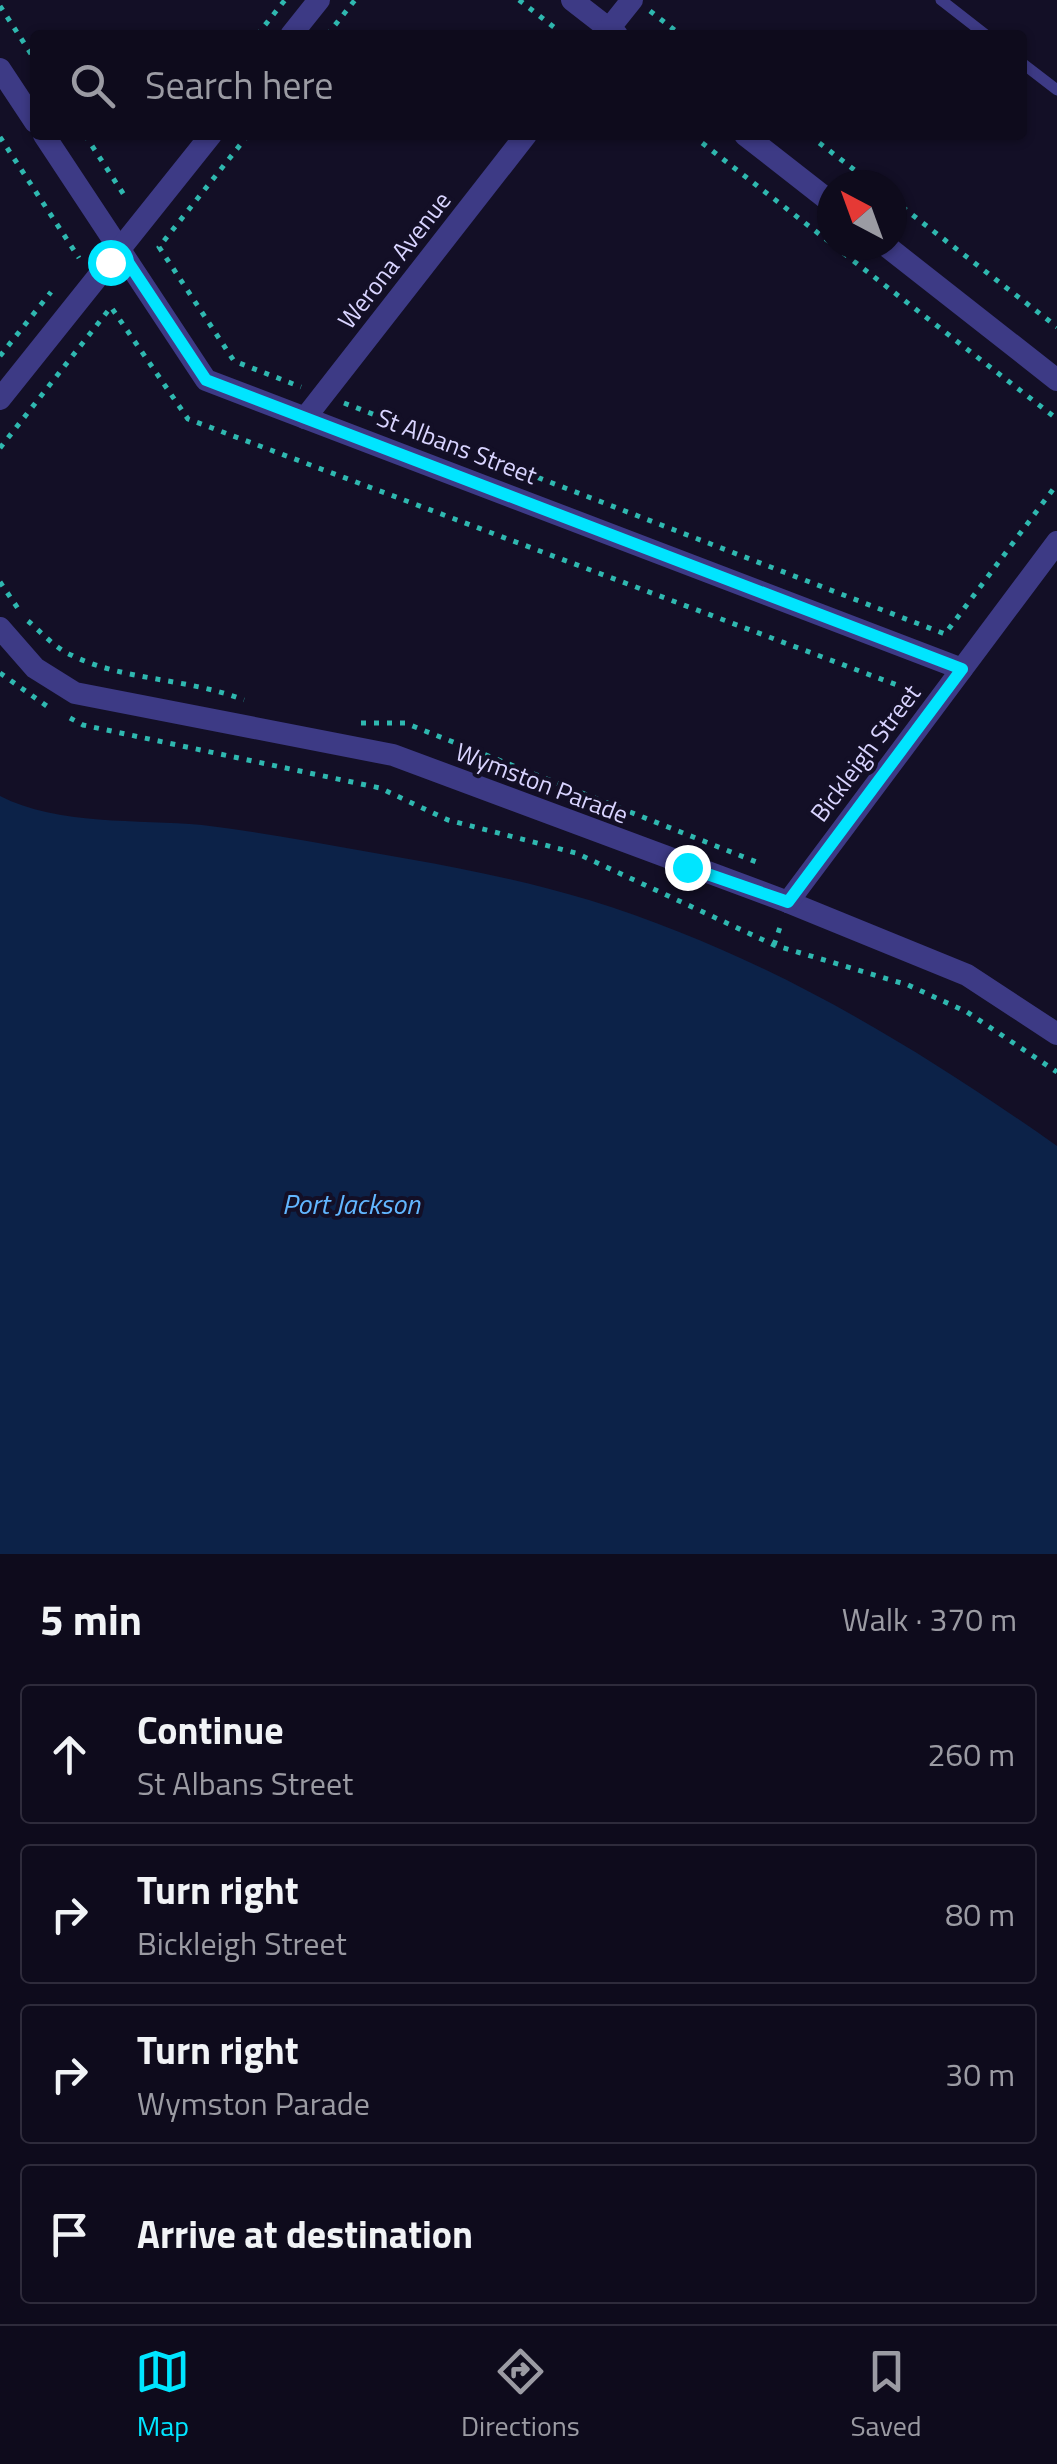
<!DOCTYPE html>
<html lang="en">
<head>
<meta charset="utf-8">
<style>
	:root { --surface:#0e0b1c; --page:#171425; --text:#f1f3f6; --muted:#9b9ba3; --line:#2e2b3b; --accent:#00e5ff }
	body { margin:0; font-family:"Titillium Web",sans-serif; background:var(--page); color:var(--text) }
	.compass { position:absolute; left:817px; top:170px; width:90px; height:90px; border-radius:50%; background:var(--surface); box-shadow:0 2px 8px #0004; rotate:319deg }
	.stop { position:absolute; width:30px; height:30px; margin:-22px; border:8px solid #00e5ff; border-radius:50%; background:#fff }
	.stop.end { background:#00e5ff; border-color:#fff; box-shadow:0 2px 10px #0008 }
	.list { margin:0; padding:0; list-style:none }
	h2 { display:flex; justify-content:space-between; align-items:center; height:130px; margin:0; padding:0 40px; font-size:42px }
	h2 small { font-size:32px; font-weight:400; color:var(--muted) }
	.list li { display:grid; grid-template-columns:65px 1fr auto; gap:30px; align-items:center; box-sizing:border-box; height:140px; margin:0 20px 20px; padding:0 20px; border:2px solid var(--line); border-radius:10px }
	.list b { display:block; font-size:38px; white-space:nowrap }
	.list p { margin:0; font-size:32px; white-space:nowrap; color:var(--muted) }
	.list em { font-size:32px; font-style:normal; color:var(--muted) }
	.icon { flex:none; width:55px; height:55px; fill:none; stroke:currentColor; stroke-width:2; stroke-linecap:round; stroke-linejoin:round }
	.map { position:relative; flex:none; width:1057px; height:1554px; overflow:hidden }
	.search { position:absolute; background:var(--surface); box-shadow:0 2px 8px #0004; left:30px; right:30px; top:30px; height:110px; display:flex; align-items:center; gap:25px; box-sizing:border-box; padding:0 35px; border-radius:10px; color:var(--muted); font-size:38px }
	.sheet { height:770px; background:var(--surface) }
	nav { display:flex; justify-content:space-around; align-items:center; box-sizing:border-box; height:140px; border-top:2px solid var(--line); background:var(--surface); font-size:28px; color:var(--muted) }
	nav a { display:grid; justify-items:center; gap:5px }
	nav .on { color:var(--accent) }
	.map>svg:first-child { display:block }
	.water { fill:#0c2248 }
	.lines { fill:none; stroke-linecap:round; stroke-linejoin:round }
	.path { stroke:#2fb8b0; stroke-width:5; stroke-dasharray:5 8; stroke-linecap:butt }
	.lane { stroke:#3d3a85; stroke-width:11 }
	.street { stroke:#3d3a85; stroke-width:22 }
	.route { stroke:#00e5ff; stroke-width:12 }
	.labels { text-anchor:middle; stroke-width:8; stroke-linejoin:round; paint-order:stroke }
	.street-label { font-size:25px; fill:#d9d4ff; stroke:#130f26 }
	.water-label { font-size:28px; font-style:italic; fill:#62b6ff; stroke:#130f26 }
</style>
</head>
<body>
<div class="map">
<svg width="1057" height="1554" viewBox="0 0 1057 1554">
	<rect width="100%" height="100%" fill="#130f26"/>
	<!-- water -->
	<path class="water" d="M0 796C58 826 138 819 202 825 237 829 272 835 307 841 401 858 497 872 589 900 763 954 909 1042 1057 1146V1554H0Z"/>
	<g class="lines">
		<!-- path -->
		<g class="path">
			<path d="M519 0 564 35"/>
			<path d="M0 6 35 60"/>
			<path d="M650 11 681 35"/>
			<path d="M257 35 285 0"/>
			<path d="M327 35 355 0"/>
			<path d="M85 135 126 198"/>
			<path d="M248 135 159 247 234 361 301 387"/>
			<path d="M692 135 832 244"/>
			<path d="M809 135 874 185"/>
			<path d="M0 137 79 258"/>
			<path d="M892 199 1057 327"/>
			<path d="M833 245 1057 419"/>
			<path d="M0 356 51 292"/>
			<path d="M344 403 945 634 1057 484"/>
			<path d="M0 448 111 307 188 419 905 688"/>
			<path d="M0 582 21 613"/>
			<path d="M28 621C41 632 55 648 71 655 124 681 188 678 244 700"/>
			<path d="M0 673 51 709"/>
			<path d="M70 718 83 725 380 788 448 820 576 853 774 945 908 985 967 1012 1057 1072"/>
			<path d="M361 723H405L759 863"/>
			<path d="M774 945 781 924"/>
		</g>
		<!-- lane -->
		<g class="lane">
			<path d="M941 0 986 35"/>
			<path d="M1022 63 1057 90"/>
		</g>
		<!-- street -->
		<g class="street">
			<path d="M572 0 617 35"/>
			<path d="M291 35 319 0"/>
			<path d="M604 35 632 0"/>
			<path d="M0 69 35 122"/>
			<path d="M44 135 206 380 962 669"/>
			<path d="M745 135 832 203"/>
			<path d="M885 245 1057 380"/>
			<path d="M0 399 211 135"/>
			<path d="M305 418 526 135"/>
			<path d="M0 628 35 668 75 693 393 755 788 902 967 975 1057 1034"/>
			<path d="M788 902 1057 542"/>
		</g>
	</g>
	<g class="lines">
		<!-- route -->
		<path class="route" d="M110 262 120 250 206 380 962 669 788 902 687 867"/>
	</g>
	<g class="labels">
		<!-- street labels -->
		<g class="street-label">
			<text transform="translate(394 260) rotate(-52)" y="9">Werona Avenue</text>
			<text transform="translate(457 446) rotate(21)" y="9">St Albans Street</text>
			<text transform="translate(865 753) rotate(-53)" y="9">Bickleigh Street</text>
			<text transform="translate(542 783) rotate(21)" y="9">Wymston Parade</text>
		</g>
		<!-- water labels -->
		<g class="water-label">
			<text x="351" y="1214">Port Jackson</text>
		</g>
	</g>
</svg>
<svg class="compass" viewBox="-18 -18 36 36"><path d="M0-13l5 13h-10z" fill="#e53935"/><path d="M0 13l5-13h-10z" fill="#9b9ba3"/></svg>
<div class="stop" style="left:110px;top:262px"></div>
<div class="stop end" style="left:687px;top:867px"></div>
<div class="search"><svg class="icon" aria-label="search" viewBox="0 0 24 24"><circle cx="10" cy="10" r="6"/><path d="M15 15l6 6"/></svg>Search here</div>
</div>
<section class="sheet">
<h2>5 min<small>Walk · 370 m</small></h2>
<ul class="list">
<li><svg class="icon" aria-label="ahead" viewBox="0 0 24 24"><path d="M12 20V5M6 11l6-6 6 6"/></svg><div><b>Continue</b><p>St Albans Street</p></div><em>260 m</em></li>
<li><svg class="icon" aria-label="right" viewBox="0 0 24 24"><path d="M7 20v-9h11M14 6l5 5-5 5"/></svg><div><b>Turn right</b><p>Bickleigh Street</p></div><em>80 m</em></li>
<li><svg class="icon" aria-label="right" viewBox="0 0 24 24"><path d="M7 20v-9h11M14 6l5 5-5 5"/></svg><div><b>Turn right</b><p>Wymston Parade</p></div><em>30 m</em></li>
<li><svg class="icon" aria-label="arrive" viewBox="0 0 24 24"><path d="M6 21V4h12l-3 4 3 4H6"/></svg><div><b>Arrive at destination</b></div></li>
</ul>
</section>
<nav>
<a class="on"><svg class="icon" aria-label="map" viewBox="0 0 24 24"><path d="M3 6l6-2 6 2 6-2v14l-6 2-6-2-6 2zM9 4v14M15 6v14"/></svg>Map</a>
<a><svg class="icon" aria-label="directions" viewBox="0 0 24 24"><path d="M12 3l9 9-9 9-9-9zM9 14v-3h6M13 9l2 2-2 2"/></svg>Directions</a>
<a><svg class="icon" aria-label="saved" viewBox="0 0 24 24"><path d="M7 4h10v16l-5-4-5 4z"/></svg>Saved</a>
</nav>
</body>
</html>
